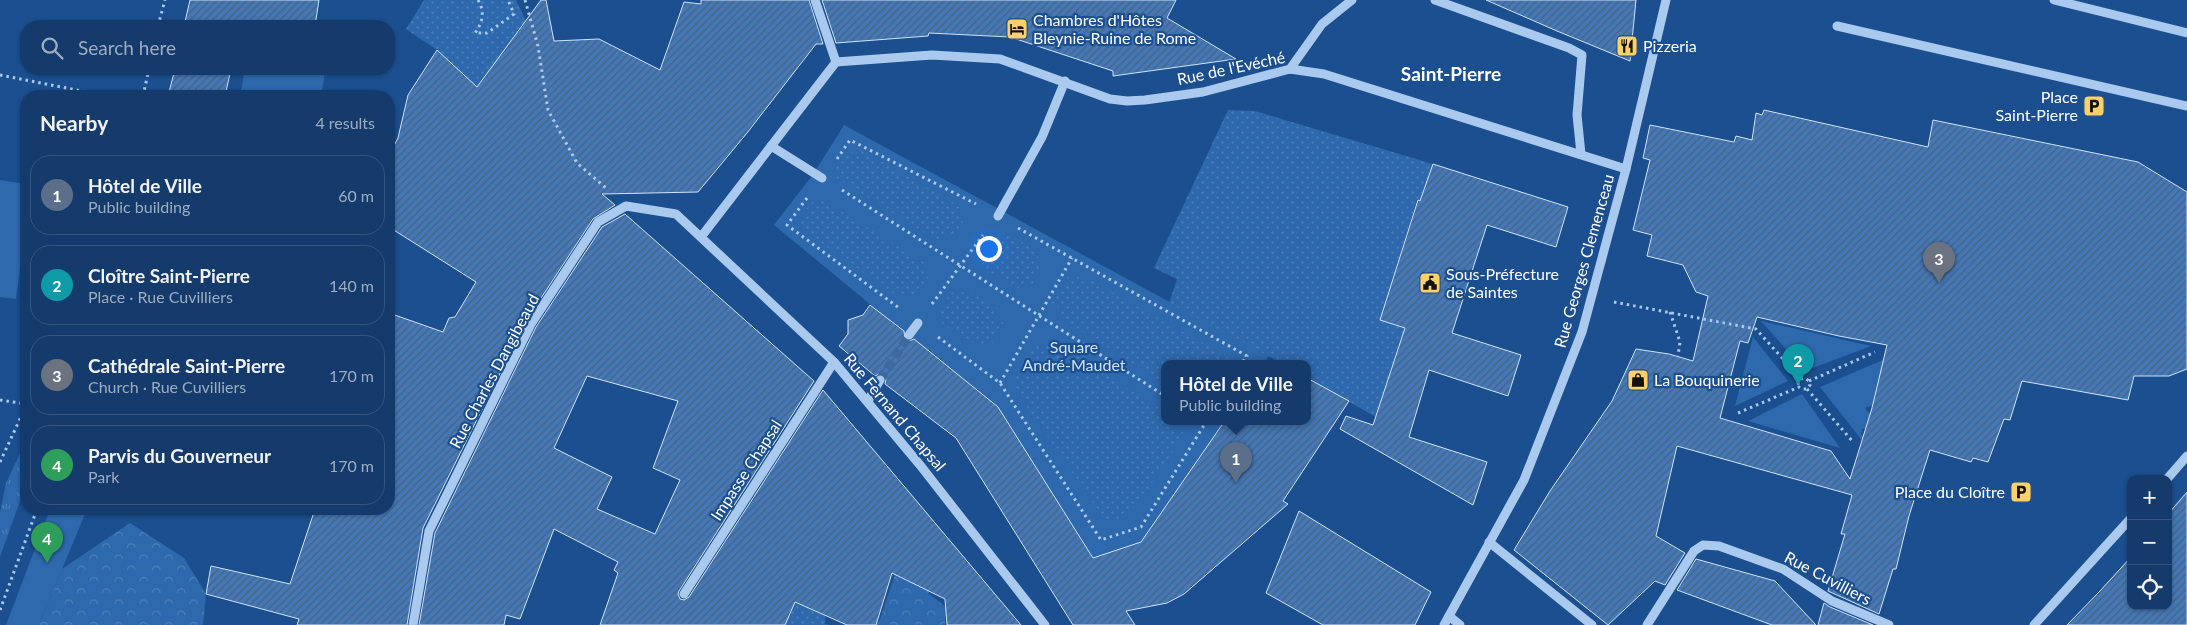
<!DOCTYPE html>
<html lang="en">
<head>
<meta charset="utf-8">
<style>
	:root { --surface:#143b6b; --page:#1d4271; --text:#f1f3f6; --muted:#9dadc1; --line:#33557e; --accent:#95b2f1 }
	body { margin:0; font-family:Lato,sans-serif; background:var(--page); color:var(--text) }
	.controls { position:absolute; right:15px; bottom:15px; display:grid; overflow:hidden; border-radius:10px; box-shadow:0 1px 4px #0004 }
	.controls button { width:45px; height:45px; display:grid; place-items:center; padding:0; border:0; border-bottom:1px solid var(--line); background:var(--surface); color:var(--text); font:25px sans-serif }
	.you { position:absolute; left:988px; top:248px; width:18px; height:18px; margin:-12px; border:4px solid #fff; border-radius:50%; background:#1a73e8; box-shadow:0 0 0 8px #1a73e833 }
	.badge { display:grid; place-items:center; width:32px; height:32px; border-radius:50%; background:var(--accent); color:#fff; font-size:16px; font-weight:700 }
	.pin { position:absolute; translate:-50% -41px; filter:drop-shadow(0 1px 2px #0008) }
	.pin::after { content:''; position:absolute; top:26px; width:18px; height:15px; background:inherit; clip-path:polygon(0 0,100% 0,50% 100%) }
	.popup { position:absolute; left:1161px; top:360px; width:150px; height:65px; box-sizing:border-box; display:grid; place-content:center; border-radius:10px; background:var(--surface); filter:drop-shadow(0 1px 4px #0005); font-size:16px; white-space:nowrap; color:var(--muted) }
	.popup b { font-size:19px; color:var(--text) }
	.popup::after { content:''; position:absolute; left:50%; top:100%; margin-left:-10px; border:10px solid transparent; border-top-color:var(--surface) }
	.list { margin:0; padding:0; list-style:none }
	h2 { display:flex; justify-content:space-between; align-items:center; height:65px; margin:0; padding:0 20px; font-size:21px }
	h2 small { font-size:16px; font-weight:400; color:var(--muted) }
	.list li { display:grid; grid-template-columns:32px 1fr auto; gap:15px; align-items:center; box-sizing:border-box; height:80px; margin:0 10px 10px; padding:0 10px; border:1px solid var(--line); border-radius:20px }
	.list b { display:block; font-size:19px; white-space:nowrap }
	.list p { margin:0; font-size:16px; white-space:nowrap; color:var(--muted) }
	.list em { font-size:16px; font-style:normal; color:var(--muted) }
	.icon { flex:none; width:28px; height:28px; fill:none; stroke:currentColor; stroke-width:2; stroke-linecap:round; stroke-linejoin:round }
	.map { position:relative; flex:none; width:2187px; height:625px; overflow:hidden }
	.search { position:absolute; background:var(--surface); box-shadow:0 1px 4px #0004; left:20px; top:20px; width:375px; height:55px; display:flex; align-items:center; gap:12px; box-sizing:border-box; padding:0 18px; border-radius:20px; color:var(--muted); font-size:19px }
	.panel { position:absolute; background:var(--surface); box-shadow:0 1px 4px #0004; left:20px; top:90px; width:375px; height:425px; border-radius:20px }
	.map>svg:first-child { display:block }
	.grass { fill:url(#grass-tufts) }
	.forest { fill:url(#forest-crowns) }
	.park { fill:#2e69ad }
	.garden { fill:url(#garden-dots) }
	.building { fill:url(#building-hatch); stroke:#cfe3fa; fill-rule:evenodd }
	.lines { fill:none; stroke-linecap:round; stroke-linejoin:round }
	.minor-tunnel { stroke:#3d69a0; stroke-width:9; stroke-dasharray:9 4.5; stroke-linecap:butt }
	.path { stroke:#a9c9ee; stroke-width:3; stroke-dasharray:2.5 4; stroke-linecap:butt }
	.minor { stroke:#a9c9ee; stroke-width:9 }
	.labels { text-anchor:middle; stroke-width:4.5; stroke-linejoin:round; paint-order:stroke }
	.poi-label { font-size:16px; fill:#fff; stroke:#1b4f8f; text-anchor:start }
	.street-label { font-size:16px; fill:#fff; stroke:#1b4f8f }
	.park-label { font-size:16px; fill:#cfe3fa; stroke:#1b4f8f }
	.quarter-label { font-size:19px; font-weight:bold; fill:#fff; stroke:#1b4f8f }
</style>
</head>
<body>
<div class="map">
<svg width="2187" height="625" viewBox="0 0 2187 625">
	<defs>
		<pattern id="grass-tufts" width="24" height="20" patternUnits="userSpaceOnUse" patternTransform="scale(1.25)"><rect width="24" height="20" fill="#2e69ad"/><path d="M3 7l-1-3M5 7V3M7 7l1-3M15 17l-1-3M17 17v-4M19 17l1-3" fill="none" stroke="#4d80b9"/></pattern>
		<pattern id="forest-crowns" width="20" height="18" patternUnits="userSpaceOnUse" patternTransform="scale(1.25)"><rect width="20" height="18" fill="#2e69ad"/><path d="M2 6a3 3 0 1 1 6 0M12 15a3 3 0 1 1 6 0" fill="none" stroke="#4d80b9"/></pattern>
		<pattern id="garden-dots" width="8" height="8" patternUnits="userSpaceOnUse" patternTransform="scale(1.25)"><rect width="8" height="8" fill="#2e69ad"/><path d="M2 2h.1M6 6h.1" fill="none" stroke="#4d80b9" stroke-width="1.8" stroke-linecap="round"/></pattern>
		<pattern id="building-hatch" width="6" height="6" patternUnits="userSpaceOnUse" patternTransform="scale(1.25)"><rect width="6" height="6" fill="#4478b7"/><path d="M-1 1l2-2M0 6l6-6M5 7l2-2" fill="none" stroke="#486282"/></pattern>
	</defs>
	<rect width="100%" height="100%" fill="#1b4f8f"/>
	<!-- grass -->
	<path class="grass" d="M26 441V484L0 557V512L6 483Z"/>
	<!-- forest -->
	<g class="forest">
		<path d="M130 523 184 558 206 594 203 625H39L62 569Z"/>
		<path d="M895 574 929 585V594L949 609 945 617V625H870L871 621 879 622Z"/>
	</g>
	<!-- park -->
	<g class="park">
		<path d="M245 69H307L325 73 321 96H240Z"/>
		<path d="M844 125 1269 356 1263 364H1165V422H1224L1153 525 1163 528 1129 549 1110 584 998 407 871 305 774 225 814 173Z"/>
		<path d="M0 180 26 184V223L16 299 0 297Z"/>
		<path d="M1761 321 1871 346 1805 371Z"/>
		<path d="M1753 337 1788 381 1735 406Z"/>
		<path d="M1885 359 1876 391 1878 392 1874 406 1866 407V410L1873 416 1871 427 1862 429 1861 435 1866 437 1865 444 1820 387Z"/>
		<path d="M1802 394 1840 448 1748 421Z"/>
		<path d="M50 509H87L39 625H6Z"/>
	</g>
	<!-- garden -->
	<g class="garden">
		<path d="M424 0H516L530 29 513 38 485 78 453 114 449 61 437 50 406 29Z"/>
		<path d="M1228 110 1255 111 1433 164 1420 201 1417 200 1380 320 1405 328 1376 417 1307 378V364H1283L1169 303 1177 279 1154 268Z"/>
		<path d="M858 148 961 207 956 214 964 220 953 237 945 233 939 242 836 178 841 172 835 168 847 149 853 153Z"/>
		<path d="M819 197 925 263 922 268 930 274 915 299 908 295 903 300 798 227 803 220 800 217 812 202 816 203Z"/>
		<path d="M1004 232 1041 253 1035 261 1043 266 1031 286 1025 283 1020 289 980 267 985 259 977 254 990 234 998 238Z"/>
		<path d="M1079 274 1228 357 1225 364H1165V384L1059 317 1063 310 1051 304 1068 277 1076 280Z"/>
		<path d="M965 289 1002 311 996 319 1005 324 992 343 986 340 981 347 942 324 946 316 938 312 951 292 959 296Z"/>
		<path d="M1048 338 1165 412V422H1176L1173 427 1185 434 1133 511 1114 521 1104 519 1016 391 1014 379 1036 341 1044 345Z"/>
		<path d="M795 602 826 613 825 624 830 625H785Z"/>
	</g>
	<!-- building -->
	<g class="building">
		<path d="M190 0H319L315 26H184Z"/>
		<path d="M541 0H546L554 41 599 39 660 70 684 2 701 4V0H809L823 44H816L747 133 698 192 602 194 615 205 593 219 526 321 423 528 407 625H297L299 619 206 594 211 566 290 584 315 509H389V313L443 332 449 318 455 317 476 282 389 227V155L398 138 408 95 437 50 477 87Z"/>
		<path d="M822 0H1176L1167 18 1236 59 1113 76V71L1010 37 929 33 928 36 836 43Z"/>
		<path d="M1486 0H1636L1630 61 1557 31Z"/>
		<path d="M175 69H231L225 96H168Z"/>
		<path d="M1764 110 1928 147 1933 120 2138 162 2187 192V369L2169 376H2134L2128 400 2022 381 2010 420 2004 419 1988 462 1973 458 1971 462 1930 450 1909 516 1896 569H1893L1879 614 1828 591 1845 534H1841L1852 495 1677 446 1656 536 1685 553 1665 585 1655 581 1608 625 1514 550 1550 491 1612 401 1636 349 1669 354 1693 361 1708 296 1696 292 1683 265 1647 256 1652 235 1633 230 1650 160 1643 158 1650 125 1734 142 1736 136 1752 140 1756 113 1762 115ZM1757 317 1839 336 1887 345 1872 408 1850 479 1831 451 1720 418 1740 341 1748 343Z"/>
		<path d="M1433 164 1568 207 1556 247 1487 225 1452 333 1521 355 1508 396 1429 370 1409 437 1487 462 1473 505 1340 429 1346 416 1373 425 1405 328 1380 320 1418 200 1420 201Z"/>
		<path d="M625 214 814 381 679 591 678 594 680 599 684 600 689 597 823 390 1021 625H947L945 599 892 573 876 625H847L795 602 785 625H600L618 573 614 570 618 562 554 529 520 619 506 615 504 625H419L435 533 536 327 602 227ZM587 376 678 401 653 468 680 480 655 534 597 509 612 477 554 448Z"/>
		<path d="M870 305 904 331 905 340 909 341 914 339 998 407 1093 558 1141 542 1224 422H1307V378L1349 401 1283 501 1288 504 1184 594 1167 603 1126 611 1135 625H1073L956 438 885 384 886 379 883 375 879 374 875 376 839 346 848 334V320L863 315Z"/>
		<path d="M2187 492V625H2067L2100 591 2131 557V606H2168V514Z"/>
		<path d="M1299 511 1431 592 1415 625H1323L1266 593Z"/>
		<path d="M1696 559 1775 581 1816 625H1772L1677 590Z"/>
		<path d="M1824 603 1830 607 1873 625H1818Z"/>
	</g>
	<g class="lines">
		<!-- minor-tunnel -->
		<path class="minor-tunnel" d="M880 380 909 335"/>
		<!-- path -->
		<g class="path">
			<path d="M478 0C485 12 483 22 475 33H487L514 14 508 0"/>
			<path d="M525 0 538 46 548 110 577 163 606 188"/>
			<path d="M158 26 165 0"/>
			<path d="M0 75 107 96"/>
			<path d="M143 96 149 69"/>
			<path d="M837 159 850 140 976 204"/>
			<path d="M842 190 1165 396"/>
			<path d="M807 198 787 225 899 308"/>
			<path d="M1018 228 1247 356 1241 364"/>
			<path d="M1614 302 1756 329 1801 379"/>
			<path d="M932 304 983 235"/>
			<path d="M1670 312 1680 342 1678 356"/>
			<path d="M938 337 1000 383 1101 540 1141 527 1206 422"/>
			<path d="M1809 381 1875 352"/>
			<path d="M1000 383 1072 258"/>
			<path d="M1807 389 1854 443"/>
			<path d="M0 400 26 404"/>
			<path d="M1738 413 1799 387 1803 389H1807L1810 385 1809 381 1805 378 1801 379 1798 383 1799 387"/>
			<path d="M0 462 26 406"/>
			<path d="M0 610 37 509"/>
		</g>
		<!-- minor -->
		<g class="minor">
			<path d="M815 0 836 62"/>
			<path d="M1435 0 1569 48 1582 55 1577 115 1581 154"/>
			<path d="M2054 0 2187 33"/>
			<path d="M1837 26 2187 106"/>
			<path d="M836 62 932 55 1000 59 1110 99 1127 101 1145 100 1203 92 1290 69 1324 74 1626 169"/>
			<path d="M1290 69 1322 24 1352 0"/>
			<path d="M771 146 822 178"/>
			<path d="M998 216 1042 137 1065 81"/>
			<path d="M701 237 836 62"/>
			<path d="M909 335 918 323"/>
			<path d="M868 401 880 380"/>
			<path d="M2167 479 2187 456"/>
			<path d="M1489 542 1592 625"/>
			<path d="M684 594 834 362"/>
			<path d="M1449 616 1460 625"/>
			<path d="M413 625 429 531 531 324 598 222 626 206 676 214 834 362 920 465 1045 625"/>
			<path d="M1444 625 1524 480 1582 332 1626 169 1666 0"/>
			<path d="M1647 625 1694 551 1703 545 1719 546 1783 569 1832 601 1889 625"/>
			<path d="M2034 625 2131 518"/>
		</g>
	</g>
	<!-- icons -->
	<defs>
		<g id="hotel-square" transform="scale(1.125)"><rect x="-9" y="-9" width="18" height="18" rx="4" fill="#ffd166" stroke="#1b4f8f"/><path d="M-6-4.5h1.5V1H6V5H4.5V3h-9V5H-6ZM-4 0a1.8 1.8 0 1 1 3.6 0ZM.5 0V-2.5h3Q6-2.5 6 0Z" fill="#111"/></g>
		<g id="restaurant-square" transform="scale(1.125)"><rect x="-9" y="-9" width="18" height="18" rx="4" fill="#ffd166" stroke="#1b4f8f"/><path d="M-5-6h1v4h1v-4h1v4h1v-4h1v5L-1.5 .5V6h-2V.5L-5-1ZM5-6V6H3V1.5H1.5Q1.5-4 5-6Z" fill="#111"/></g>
		<g id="parking-square" transform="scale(1.125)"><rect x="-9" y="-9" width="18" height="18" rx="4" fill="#ffd166" stroke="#1b4f8f"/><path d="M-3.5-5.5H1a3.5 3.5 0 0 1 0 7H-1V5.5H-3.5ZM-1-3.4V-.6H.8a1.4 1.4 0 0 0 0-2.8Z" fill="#111"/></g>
		<g id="civic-square" transform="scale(1.125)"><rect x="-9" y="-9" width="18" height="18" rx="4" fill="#ffd166" stroke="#1b4f8f"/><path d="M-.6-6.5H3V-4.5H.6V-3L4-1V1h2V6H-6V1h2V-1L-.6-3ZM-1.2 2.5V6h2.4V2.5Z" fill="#111"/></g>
		<g id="shop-square" transform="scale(1.125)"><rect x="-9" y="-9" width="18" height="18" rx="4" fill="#ffd166" stroke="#1b4f8f"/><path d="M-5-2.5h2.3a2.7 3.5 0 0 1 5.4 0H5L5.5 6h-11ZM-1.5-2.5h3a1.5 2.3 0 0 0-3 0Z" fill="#111"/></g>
	</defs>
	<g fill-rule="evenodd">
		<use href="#hotel-square" x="1017" y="29"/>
		<use href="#restaurant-square" x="1627" y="46"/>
		<use href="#parking-square" x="2094" y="106"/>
		<use href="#civic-square" x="1430" y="283"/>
		<use href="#shop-square" x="1638" y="380"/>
		<use href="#parking-square" x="2021" y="492"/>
	</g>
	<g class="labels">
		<!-- poi labels -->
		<g class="poi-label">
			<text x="1033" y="26">Chambres d'Hôtes<tspan x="1033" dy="18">Bleynie-Ruine de Rome</tspan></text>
			<text x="1643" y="52">Pizzeria</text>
			<text x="2078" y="103" text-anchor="end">Place<tspan x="2078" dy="18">Saint-Pierre</tspan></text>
			<text x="1446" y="280">Sous-Préfecture<tspan x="1446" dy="18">de Saintes</tspan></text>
			<text x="1654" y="386">La Bouquinerie</text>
			<text x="2005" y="498" text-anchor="end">Place du Cloître</text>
		</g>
		<!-- street labels -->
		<g class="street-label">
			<text transform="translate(1231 68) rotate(-12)" y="6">Rue de l'Evéché</text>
			<text transform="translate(1584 261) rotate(-74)" y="6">Rue Georges Clemenceau</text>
			<text transform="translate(494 371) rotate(-62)" y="6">Rue Charles Dangibeaud</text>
			<text transform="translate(895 412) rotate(50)" y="6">Rue Fernand Chapsal</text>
			<text transform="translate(746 470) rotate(-57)" y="6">Impasse Chapsal</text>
			<text transform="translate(1828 578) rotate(28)" y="6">Rue Cuvilliers</text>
		</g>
		<!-- park labels -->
		<g class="park-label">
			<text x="1074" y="353">Square<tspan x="1074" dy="18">André-Maudet</tspan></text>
		</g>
		<!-- quarter labels -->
		<g class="quarter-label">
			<text x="1451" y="81">Saint-Pierre</text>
		</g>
	</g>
</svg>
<div class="controls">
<button>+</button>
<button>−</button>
<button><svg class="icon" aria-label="locate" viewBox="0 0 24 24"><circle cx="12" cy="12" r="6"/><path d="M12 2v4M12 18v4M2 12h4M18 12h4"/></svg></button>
</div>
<div class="you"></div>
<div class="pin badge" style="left:1236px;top:483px;background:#5c6f8a">1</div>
<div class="popup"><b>Hôtel de Ville</b>Public building</div>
<div class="pin badge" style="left:1798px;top:385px;background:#0f9aa8">2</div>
<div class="pin badge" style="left:1939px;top:283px;background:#6b7280">3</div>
<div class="pin badge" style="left:47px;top:563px;background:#2e9e5b">4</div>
<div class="search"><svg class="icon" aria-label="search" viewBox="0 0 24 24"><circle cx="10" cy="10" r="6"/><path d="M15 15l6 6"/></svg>Search here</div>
<section class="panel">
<h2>Nearby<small>4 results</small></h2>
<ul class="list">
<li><span class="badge" style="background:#5c6f8a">1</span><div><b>Hôtel de Ville</b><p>Public building</p></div><em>60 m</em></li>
<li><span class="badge" style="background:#0f9aa8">2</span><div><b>Cloître Saint-Pierre</b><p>Place · Rue Cuvilliers</p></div><em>140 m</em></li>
<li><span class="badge" style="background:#6b7280">3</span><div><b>Cathédrale Saint-Pierre</b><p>Church · Rue Cuvilliers</p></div><em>170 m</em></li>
<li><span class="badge" style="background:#2e9e5b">4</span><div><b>Parvis du Gouverneur</b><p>Park</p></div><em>170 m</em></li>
</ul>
</section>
</div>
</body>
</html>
